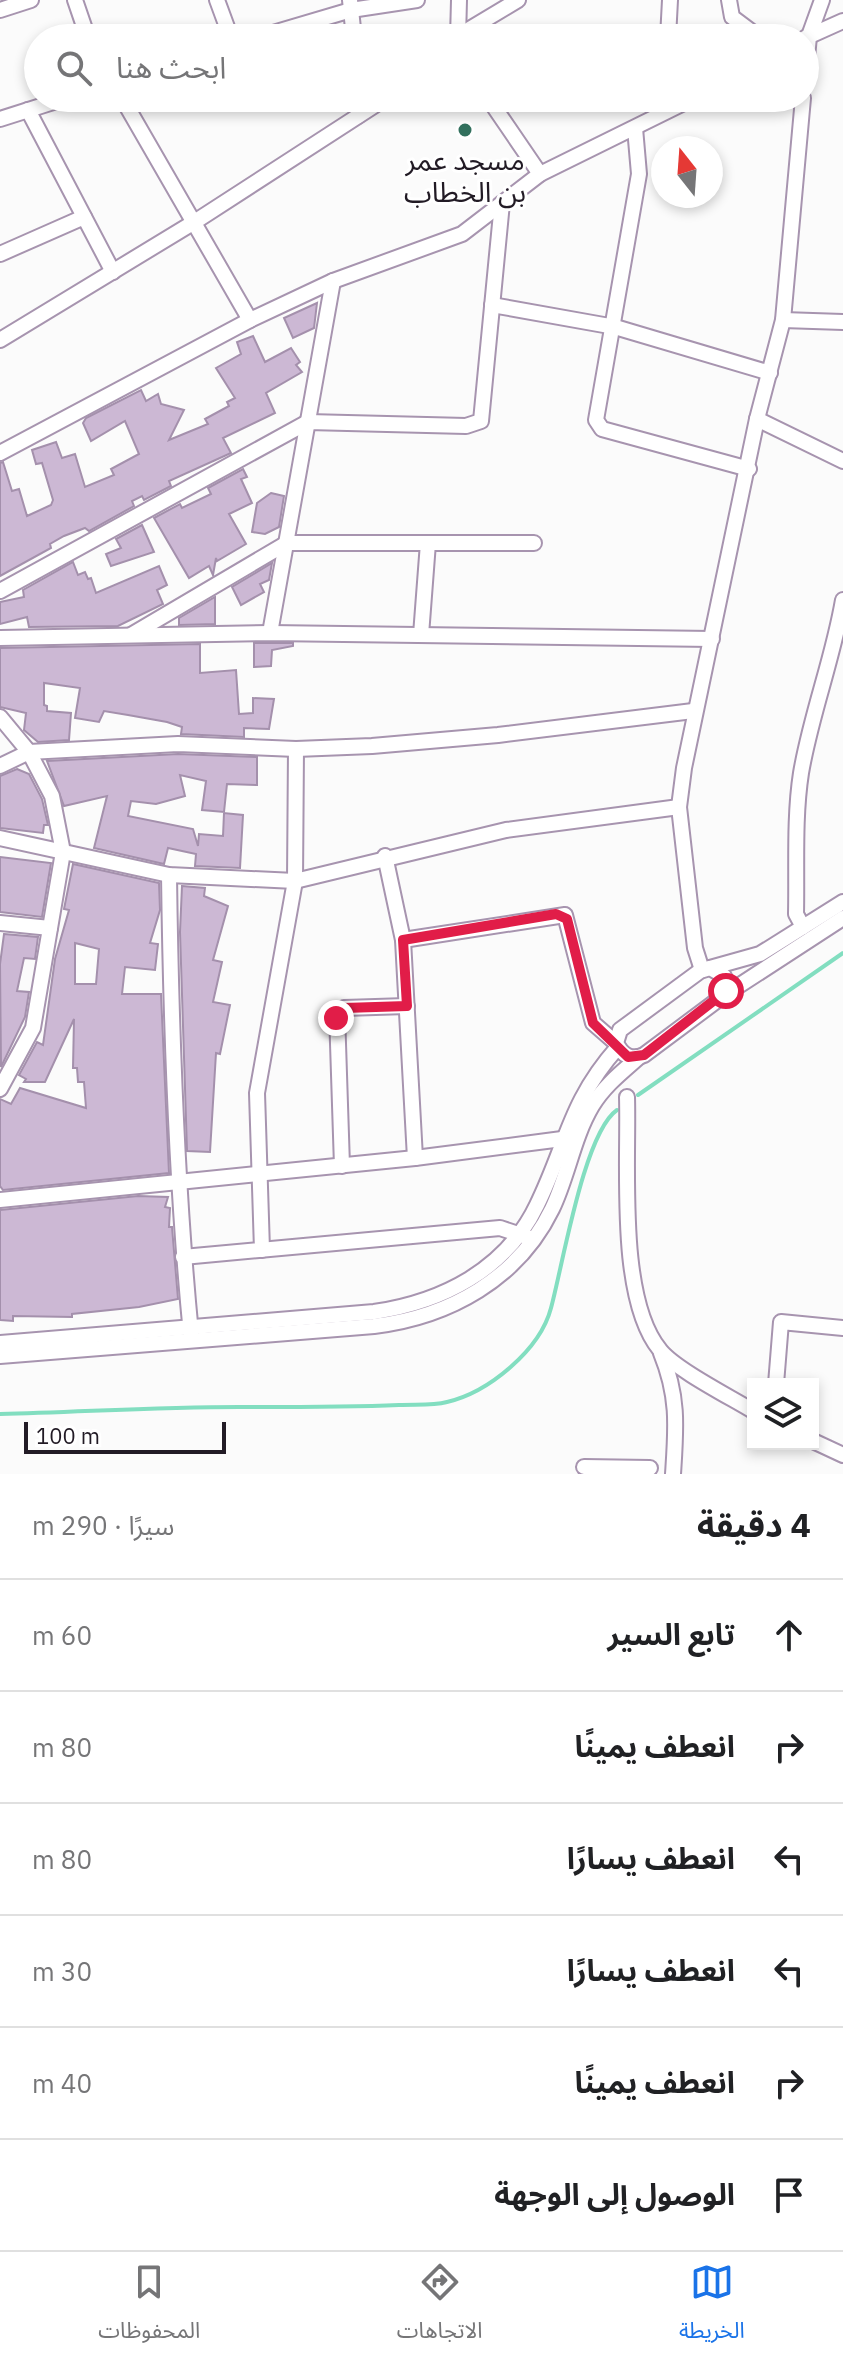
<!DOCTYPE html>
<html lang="ar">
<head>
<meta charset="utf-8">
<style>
	:root { --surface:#fff; --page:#f2f2f2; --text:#202124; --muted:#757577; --line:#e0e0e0; --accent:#1a73e8 }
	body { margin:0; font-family:"IBM Plex Sans","Noto Sans Arabic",sans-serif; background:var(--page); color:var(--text); direction:rtl }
	.controls { position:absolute; right:24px; bottom:24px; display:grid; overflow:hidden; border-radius:0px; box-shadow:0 4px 12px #0003 }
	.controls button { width:72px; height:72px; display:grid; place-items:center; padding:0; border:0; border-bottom:2px solid var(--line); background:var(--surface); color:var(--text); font:40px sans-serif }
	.compass { position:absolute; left:651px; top:136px; width:72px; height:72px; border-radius:50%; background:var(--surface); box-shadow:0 4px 12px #0003; rotate:343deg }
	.scale { position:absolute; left:24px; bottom:20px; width:202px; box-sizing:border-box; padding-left:8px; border:4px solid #221b25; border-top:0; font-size:22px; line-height:28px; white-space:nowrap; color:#221b25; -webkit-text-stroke:6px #fff; paint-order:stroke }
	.stop { position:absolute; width:24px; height:24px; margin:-18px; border:6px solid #e11d48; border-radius:50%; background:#fff }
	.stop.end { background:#e11d48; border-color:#fff; box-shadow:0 2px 8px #0008 }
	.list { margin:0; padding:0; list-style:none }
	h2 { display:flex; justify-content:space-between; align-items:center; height:104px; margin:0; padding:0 32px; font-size:34px }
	h2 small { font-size:26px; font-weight:400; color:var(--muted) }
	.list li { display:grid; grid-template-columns:52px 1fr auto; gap:24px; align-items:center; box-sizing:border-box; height:112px; padding:0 32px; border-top:2px solid var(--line) }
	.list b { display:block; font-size:30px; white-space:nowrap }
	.list em { font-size:26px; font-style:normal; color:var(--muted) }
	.icon { flex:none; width:44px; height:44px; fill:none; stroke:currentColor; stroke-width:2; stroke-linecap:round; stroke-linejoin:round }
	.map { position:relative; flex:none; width:843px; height:1474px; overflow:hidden; direction:ltr }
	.search { position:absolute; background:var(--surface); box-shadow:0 4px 12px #0003; left:24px; right:24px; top:24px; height:88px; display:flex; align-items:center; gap:20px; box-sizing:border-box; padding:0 28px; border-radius:44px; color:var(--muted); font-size:30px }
	.sheet { height:776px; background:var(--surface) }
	nav { display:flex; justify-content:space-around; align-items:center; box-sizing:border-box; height:112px; border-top:2px solid var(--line); background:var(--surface); font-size:22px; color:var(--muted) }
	nav a { display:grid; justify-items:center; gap:4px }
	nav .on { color:var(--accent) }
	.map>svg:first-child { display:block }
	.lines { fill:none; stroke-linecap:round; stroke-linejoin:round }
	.stream { stroke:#82dec0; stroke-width:4 }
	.building { fill:#ccb8d4; stroke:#a490ac; stroke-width:2; fill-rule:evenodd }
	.minor-casing { stroke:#a794af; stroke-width:18 }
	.minor { stroke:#fff; stroke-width:14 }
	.route { stroke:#e11d48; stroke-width:10 }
	.poi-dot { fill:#32705d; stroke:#fff; stroke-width:3 }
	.labels { text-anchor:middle; stroke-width:6; stroke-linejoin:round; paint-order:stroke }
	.poi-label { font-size:28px; fill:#221b25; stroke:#fff }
</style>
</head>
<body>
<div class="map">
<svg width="843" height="1474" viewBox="0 0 843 1474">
	<rect width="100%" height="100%" fill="#fbfbfb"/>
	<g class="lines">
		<!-- stream -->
		<g class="stream">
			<path d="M638 1095 843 953"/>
			<path d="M0 1414C85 1412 169 1406 254 1407 302 1407 351 1407 399 1405 415 1404 432 1406 447 1402 489 1392 540 1350 551 1308 563 1264 584 1133 617 1110"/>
		</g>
	</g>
	<!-- building -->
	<g class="building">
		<path d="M317 303 314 328 293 338 284 318Z"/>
		<path d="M253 336 265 362 291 348 300 362 296 365 302 372 266 393 275 413 223 438 231 453 169 481 171 486 144 500 142 496 132 501 134 506 89 531 85 528 64 536 50 544 51 548 0 576V463L3 462 12 491 19 489 27 516 51 505 53 500 42 463 36 464 32 450 56 442 62 458 75 454 85 487 114 475 111 469 139 454 125 421 91 441 83 423 86 418 141 390 146 401 158 394 161 404 184 410 169 440 208 424 205 419 229 406 227 402 235 398 216 368 241 354 237 342Z"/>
		<path d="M243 469 247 477 241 479 252 503 229 514 246 544 217 561 216 558 213 575 209 566 189 578 154 518 180 504 182 508 211 494 208 488Z"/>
		<path d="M271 493 284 496 279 527 265 534 252 532 257 503Z"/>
		<path d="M142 525 154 552 111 566 106 554 121 548 116 539Z"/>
		<path d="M73 562 78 575 85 572 88 579 91 578 96 593 159 566 167 585 157 590 163 604 118 626 29 627 27 617 0 624V602L24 597 23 590Z"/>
		<path d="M272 563 269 580 260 584 264 592 241 605 232 587Z"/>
		<path d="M215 597V624L179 625V618Z"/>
		<path d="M254 643H293V646L272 650 271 666 254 667Z"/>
		<path d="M200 644V673L236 670 239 714 253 713V698L274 699 269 729 244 728V737L181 734 182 727 167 722 128 715 104 711 99 722 75 718 80 688 44 683V705L47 706V711L71 713 69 740 38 742 24 730 26 713 0 707V648Z"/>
		<path d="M178 754 257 757V785L227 784 224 812 202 810 206 781 180 775 185 796 156 804 131 801 128 816 193 829 198 846 199 834 223 836 224 813 243 815 240 868 195 866 196 854 168 848 164 864 94 848 107 796 64 806 47 761Z"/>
		<path d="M17 769 29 774 42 799 48 825H44L43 833 0 828V776Z"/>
		<path d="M0 857 51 863 42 917 0 912Z"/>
		<path d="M73 864 159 883 160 910 150 943 158 944 155 970 125 967 122 994H161L169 1173 3 1190 0 1186V1099L11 1104 20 1088 86 1108 84 1082H78L77 1068H73L74 1019 45 1082H24L26 1079 19 1075 37 1042 43 1045 55 959 69 910 64 909ZM75 943 99 949 96 984H75Z"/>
		<path d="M182 886 205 888 204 896 228 906 213 960 222 962 213 1002 230 1005 220 1054 216 1053 210 1152 187 1151 180 932Z"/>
		<path d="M4 934 38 937 35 959 24 958 17 991 29 992 25 1017 1 1067 0 964Z"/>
		<path d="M138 1196 168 1197 165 1207 170 1208 169 1227H172L178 1299 139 1307 72 1314V1317L13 1316V1321L0 1320V1210Z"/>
	</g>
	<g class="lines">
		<!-- minor casing -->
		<g class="minor-casing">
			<g id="minor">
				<path d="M75 0 88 38"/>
				<path d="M217 0 231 38"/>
				<path d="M350 0 354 38"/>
				<path d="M729 0 732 17 760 38"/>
				<path d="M0 10 31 0"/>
				<path d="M458 36 518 0"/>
				<path d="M256 38 351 10 417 0"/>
				<path d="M458 38 459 0"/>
				<path d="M668 38 670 0"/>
				<path d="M805 38 843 21"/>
				<path d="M805 80 809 36 822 0"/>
				<path d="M122 98 250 320"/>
				<path d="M488 98 540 174"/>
				<path d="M28 110 113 272"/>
				<path d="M358 116V98"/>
				<path d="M0 119 66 98"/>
				<path d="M635 128 639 174 596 420 602 429 749 469"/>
				<path d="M0 254 84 217"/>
				<path d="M492 305 615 327 770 373"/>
				<path d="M783 320 843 322"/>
				<path d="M0 340 196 221 386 98"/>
				<path d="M757 419 843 461"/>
				<path d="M0 453 250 320 333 281 462 234 540 174 694 98"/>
				<path d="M0 591 308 422 466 426 481 421 502 203"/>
				<path d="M270 633 333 281"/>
				<path d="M131 635 287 543H534"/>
				<path d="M421 635 428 543"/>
				<path d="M0 638 270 633 712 639"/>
				<path d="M0 717 29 752 52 796 63 852 33 1028 0 1089"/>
				<path d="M0 766 29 752 178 744 296 749 372 746 498 735 693 711"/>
				<path d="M0 838 169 875 295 881 506 830 679 807"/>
				<path d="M385 856 403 940 415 1158"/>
				<path d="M169 875C171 1028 176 1181 191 1334"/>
				<path d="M0 923 50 928"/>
				<path d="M803 927 796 914C797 868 794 818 801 773 811 714 833 659 843 600"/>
				<path d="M403 940 565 915 593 1023 616 1043"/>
				<path d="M710 968 724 976 727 986 723 996 644 1055C631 1061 622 1055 616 1043L620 1030 700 971Z"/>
				<path d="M710 968 760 954 843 902"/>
				<path d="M702 970 695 948 679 807 684 768 757 419 783 320 803 98"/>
				<path d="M723 996 843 918"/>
				<path d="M627 1097C629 1164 617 1298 660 1350 675 1369 730 1397 753 1411"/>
				<path d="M342 1166 337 1013 344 1008 407 1006"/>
				<path d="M0 1200 415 1158 562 1139 568 1141"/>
				<path d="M262 1250 257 1093 295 881 296 749"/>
				<path d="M183 1257 500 1228 527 1237"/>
				<path d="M0 1343 374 1312C442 1302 506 1270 537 1205 567 1144 569 1102 618 1047"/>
				<path d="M661 1353C679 1397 676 1428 673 1474"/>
				<path d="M0 1356 374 1326C449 1317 518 1279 552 1209 568 1176 573 1138 592 1106 604 1086 622 1072 639 1057"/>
				<path d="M776 1384 781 1322 843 1328"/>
				<path d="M813 1441 843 1455"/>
				<path d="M584 1467 650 1468"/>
			</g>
		</g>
		<!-- minor -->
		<use href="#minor" class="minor"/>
	</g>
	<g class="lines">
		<!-- route -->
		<path class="route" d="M336 1018 339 1010 344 1008 407 1006 403 940 556 914 567 919 593 1023 628 1057 644 1055 726 991"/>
	</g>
	<!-- markers -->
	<circle class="poi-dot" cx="465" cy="130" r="8"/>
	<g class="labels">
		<!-- poi labels -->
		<g class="poi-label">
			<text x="465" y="170">مسجد عمر<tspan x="465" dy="32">بن الخطاب</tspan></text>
		</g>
	</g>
</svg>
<div class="controls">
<button><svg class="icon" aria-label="layers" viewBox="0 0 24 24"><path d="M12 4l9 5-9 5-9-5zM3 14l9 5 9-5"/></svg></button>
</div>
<svg class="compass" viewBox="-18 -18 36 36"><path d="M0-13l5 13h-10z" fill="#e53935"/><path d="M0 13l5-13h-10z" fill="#757577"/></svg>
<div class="scale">100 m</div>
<div class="stop" style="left:726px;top:991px"></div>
<div class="stop end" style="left:336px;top:1018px"></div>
<div class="search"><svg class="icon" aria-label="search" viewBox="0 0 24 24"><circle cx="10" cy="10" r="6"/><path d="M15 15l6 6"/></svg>ابحث هنا</div>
</div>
<section class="sheet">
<h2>4 دقيقة<small>سيرًا · 290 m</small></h2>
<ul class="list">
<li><svg class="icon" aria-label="ahead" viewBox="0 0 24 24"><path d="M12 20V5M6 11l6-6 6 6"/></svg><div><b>تابع السير</b></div><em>60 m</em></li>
<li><svg class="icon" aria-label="right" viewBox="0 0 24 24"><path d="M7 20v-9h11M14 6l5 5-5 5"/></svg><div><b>انعطف يمينًا</b></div><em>80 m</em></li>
<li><svg class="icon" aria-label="left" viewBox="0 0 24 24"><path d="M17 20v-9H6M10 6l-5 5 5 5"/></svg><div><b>انعطف يسارًا</b></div><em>80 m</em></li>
<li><svg class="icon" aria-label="left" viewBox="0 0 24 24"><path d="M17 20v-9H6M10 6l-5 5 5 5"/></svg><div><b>انعطف يسارًا</b></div><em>30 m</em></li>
<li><svg class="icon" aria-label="right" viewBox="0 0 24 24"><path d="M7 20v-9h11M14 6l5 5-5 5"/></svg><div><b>انعطف يمينًا</b></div><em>40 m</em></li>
<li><svg class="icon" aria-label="arrive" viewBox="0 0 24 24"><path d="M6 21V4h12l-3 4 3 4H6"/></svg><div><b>الوصول إلى الوجهة</b></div></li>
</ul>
</section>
<nav>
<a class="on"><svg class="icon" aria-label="map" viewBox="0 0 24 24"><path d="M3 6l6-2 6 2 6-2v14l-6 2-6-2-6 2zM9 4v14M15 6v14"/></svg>الخريطة</a>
<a><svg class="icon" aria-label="directions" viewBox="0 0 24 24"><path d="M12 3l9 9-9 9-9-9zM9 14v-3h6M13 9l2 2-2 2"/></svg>الاتجاهات</a>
<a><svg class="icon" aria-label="saved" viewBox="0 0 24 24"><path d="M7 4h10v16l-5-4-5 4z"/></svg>المحفوظات</a>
</nav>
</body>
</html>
